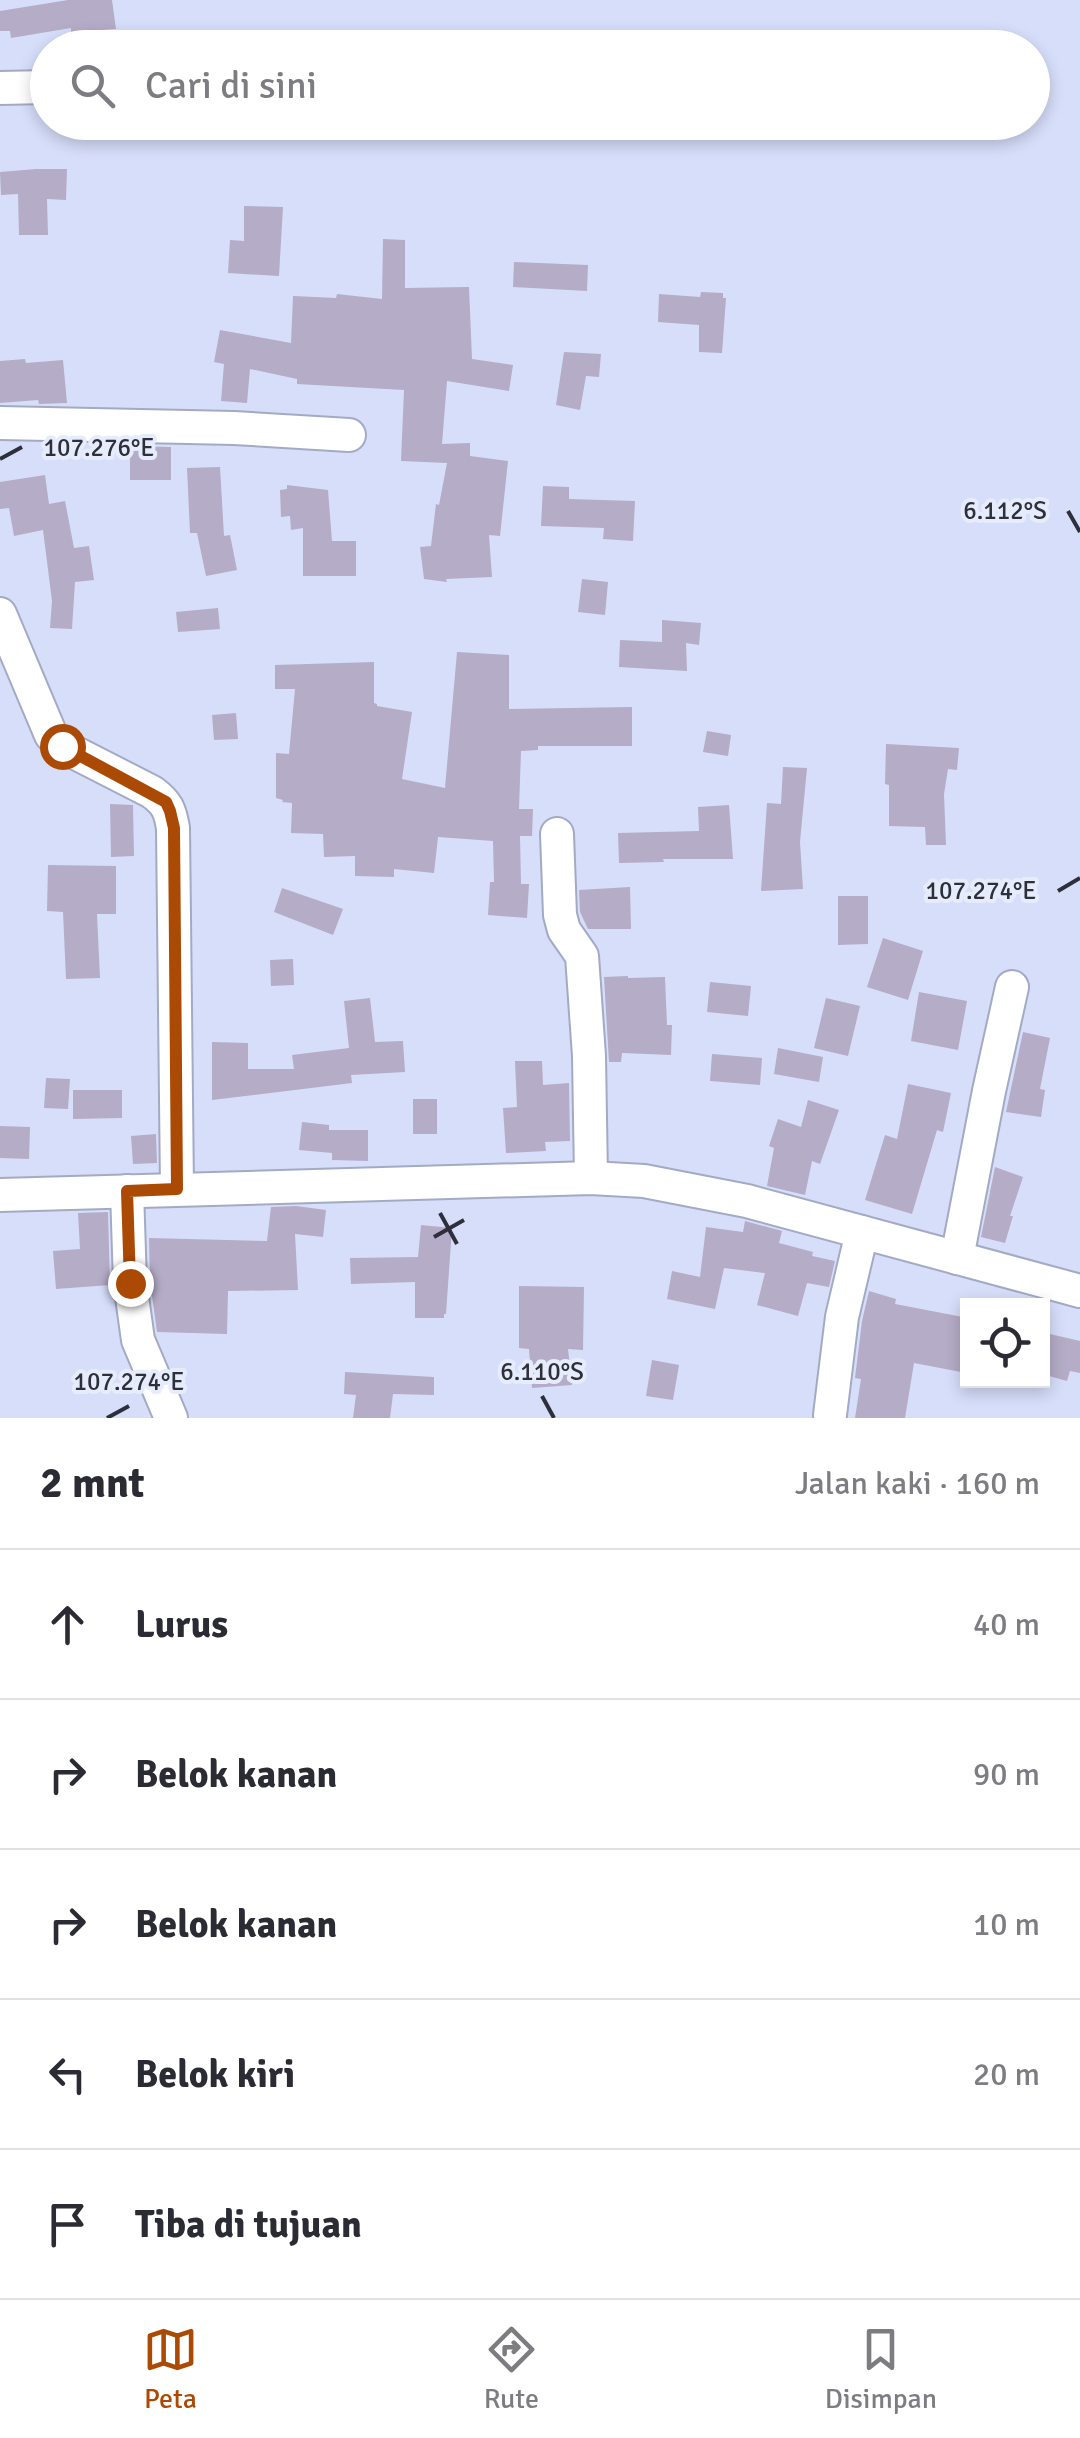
<!DOCTYPE html>
<html lang="id">
<head>
<meta charset="utf-8">
<style>
	:root { --surface:#fff; --page:#f7f7f7; --text:#2b2b33; --muted:#7c7c81; --line:#e1e1e2; --accent:#ab4a04 }
	body { margin:0; font-family:Signika,sans-serif; background:var(--page); color:var(--text) }
	.controls { position:absolute; right:30px; bottom:30px; display:grid; overflow:hidden; border-radius:0px; box-shadow:0 5px 15px #0003 }
	.controls button { width:90px; height:90px; display:grid; place-items:center; padding:0; border:0; border-bottom:2px solid var(--line); background:var(--surface); color:var(--text); font:50px sans-serif }
	.stop { position:absolute; width:30px; height:30px; margin:-22px; border:8px solid #ab4a04; border-radius:50%; background:#fff }
	.stop.end { background:#ab4a04; border-color:#fff; box-shadow:0 2px 10px #0008 }
	.list { margin:0; padding:0; list-style:none }
	h2 { display:flex; justify-content:space-between; align-items:center; height:130px; margin:0; padding:0 40px; font-size:42px }
	h2 small { font-size:32px; font-weight:400; color:var(--muted) }
	.list li { display:grid; grid-template-columns:65px 1fr auto; gap:30px; align-items:center; box-sizing:border-box; height:150px; padding:0 40px; border-top:2px solid var(--line) }
	.list b { display:block; font-size:38px; white-space:nowrap }
	.list em { font-size:32px; font-style:normal; color:var(--muted) }
	.icon { flex:none; width:55px; height:55px; fill:none; stroke:currentColor; stroke-width:2; stroke-linecap:round; stroke-linejoin:round }
	.map { position:relative; flex:none; width:1080px; height:1418px; overflow:hidden }
	.search { position:absolute; background:var(--surface); box-shadow:0 5px 15px #0003; left:30px; right:30px; top:30px; height:110px; display:flex; align-items:center; gap:25px; box-sizing:border-box; padding:0 35px; border-radius:55px; color:var(--muted); font-size:38px }
	.sheet { height:880px; background:var(--surface) }
	nav { display:flex; justify-content:space-around; align-items:center; box-sizing:border-box; height:140px; border-top:2px solid var(--line); background:var(--surface); font-size:28px; color:var(--muted) }
	nav a { display:grid; justify-items:center; gap:5px }
	nav .on { color:var(--accent) }
	.map>svg:first-child { display:block }
	.building { fill:#b5acc7 }
	.lines { fill:none; stroke-linecap:round; stroke-linejoin:round }
	.minor-casing { stroke:#a3aac4; stroke-width:36 }
	.minor { stroke:#fff; stroke-width:32 }
	.route { stroke:#ab4a04; stroke-width:12 }
	.ticks { fill:none; stroke:#2d303b; stroke-width:4 }
	.ticks-label { font-size:25px; text-anchor:middle; fill:#2d303b; stroke:#e7ecfd; stroke-width:8; stroke-linejoin:round; paint-order:stroke }
</style>
</head>
<body>
<div class="map">
<svg width="1080" height="1418" viewBox="0 0 1080 1418">
	<rect width="100%" height="100%" fill="#d7defa"/>
	<!-- building -->
	<g class="building">
		<path d="M68 0H112L116 29 71 32V28L11 38 10 31H0V11Z"/>
		<path d="M36 169H67L66 200 47 199 48 235H19L18 194 1 195 0 172Z"/>
		<path d="M244 206 283 207 279 276 228 273 230 240 244 241Z"/>
		<path d="M383 239 405 240V288L469 287 472 359 513 365 509 391 447 381 442 444 470 443V456L508 461 500 536 489 535 492 577 446 579 447 582 424 579 420 547 431 546 436 504 439 505 447 463 401 461 404 390 297 384V379L250 369 247 403 221 401 224 364 214 362 220 330 291 343 293 296 336 298 337 294 382 299Z"/>
		<path d="M514 262 588 265 587 291 513 287Z"/>
		<path d="M701 292 723 293V298H726L722 353 699 352V325L658 322 659 294 700 297Z"/>
		<path d="M564 352 601 354 599 377 586 376 580 410 556 405Z"/>
		<path d="M25 359 26 363 63 360 67 403 39 404 38 400 0 403V361Z"/>
		<path d="M130 446 171 447V480H130Z"/>
		<path d="M220 467 224 536 230 535 237 570 206 576 197 533H190L187 468Z"/>
		<path d="M45 475 49 504 65 501 74 548 89 546 94 580 75 582 72 629 50 628 52 601 43 530 14 536 9 508 0 509V482Z"/>
		<path d="M287 485 328 490 332 541H356V576H303V528L291 530 290 516 281 517 280 490 287 489Z"/>
		<path d="M543 486 569 487V499L635 501 633 541 603 539 604 528 541 526Z"/>
		<path d="M582 579 608 582 605 615 578 612Z"/>
		<path d="M218 608 220 629 178 632 176 612Z"/>
		<path d="M662 620 701 623 699 645 686 643 687 671 619 667 620 640 662 642Z"/>
		<path d="M457 652 509 655V709L632 707V746H538V750L521 751 519 809H533L532 836H520L521 884H529L527 918 488 915 490 882H494L493 841 438 837 434 873 394 869V877L355 876V856L324 857 323 834 291 833 292 803 282 802 283 800 276 798V753L289 754 295 689H275V665L374 662V703L377 704V706L412 712 402 779 445 788Z"/>
		<path d="M236 713 238 739 214 740 212 715Z"/>
		<path d="M707 731 731 735 728 756 703 752Z"/>
		<path d="M886 744 959 748 957 770 948 769 944 794 946 845H926L925 827 889 826V785L885 784Z"/>
		<path d="M783 767 807 768 800 842 803 889 761 891 767 803 781 804Z"/>
		<path d="M110 804 133 805 134 856 111 857Z"/>
		<path d="M729 805 733 859H663L664 862 619 863 618 833 699 831 698 807Z"/>
		<path d="M48 865 116 866V914H97L100 978 66 979 63 912 47 911Z"/>
		<path d="M630 887 631 929H588L580 912 579 890Z"/>
		<path d="M282 888 343 909 333 935 274 912Z"/>
		<path d="M838 896H868V944L838 945Z"/>
		<path d="M883 938 923 951 908 1000 867 987Z"/>
		<path d="M293 959 294 985 271 986 270 960Z"/>
		<path d="M628 976V978L665 977 667 1025H672L671 1055 622 1053 621 1062H609L604 977Z"/>
		<path d="M710 982 751 986 748 1016 707 1012Z"/>
		<path d="M919 992 967 1001 958 1050 911 1041Z"/>
		<path d="M370 998 375 1042 403 1041 405 1072 351 1075 352 1083 212 1100V1042L248 1043V1069H294L292 1055 349 1048 344 1001Z"/>
		<path d="M826 998 860 1006 848 1056 814 1048Z"/>
		<path d="M1023 1032 1050 1038 1040 1089 1045 1090 1041 1117 1006 1112Z"/>
		<path d="M778 1048 823 1057 819 1082 774 1074Z"/>
		<path d="M712 1054 762 1058 760 1085 710 1081Z"/>
		<path d="M515 1061H542L543 1085 569 1083 570 1141 545 1142 546 1151 506 1153 503 1108 517 1107Z"/>
		<path d="M46 1078 70 1079 68 1109 44 1108Z"/>
		<path d="M908 1084 951 1093 943 1132 937 1130 912 1214 865 1200 885 1135 897 1139Z"/>
		<path d="M73 1090H122V1118L73 1119Z"/>
		<rect x="413" y="1099" width="24" height="35"/>
		<path d="M808 1100 839 1110 820 1164 812 1161 805 1195 767 1186 774 1148 769 1146 778 1119 801 1127Z"/>
		<path d="M302 1122 329 1125V1130H368V1161L332 1160V1153L299 1150Z"/>
		<path d="M0 1126 30 1127 29 1159 0 1158Z"/>
		<path d="M156 1134 157 1163 133 1164 131 1136Z"/>
		<path d="M995 1167 1023 1177 1010 1216H1013L1005 1243 981 1237Z"/>
		<path d="M296 1206 326 1210 323 1237 295 1234 298 1290 228 1291 227 1334 157 1332 150 1281 149 1238 267 1241 271 1207Z"/>
		<path d="M108 1212 110 1285 56 1289 53 1251 80 1249 78 1213Z"/>
		<path d="M745 1221 782 1231 779 1243 813 1252 812 1256 835 1261 829 1287 807 1283 798 1316 757 1305 765 1273 724 1268 715 1309 667 1299 672 1271 700 1277 706 1227 743 1232Z"/>
		<path d="M421 1225 452 1228 446 1314H444V1318H415V1282L351 1284 350 1258 418 1257Z"/>
		<path d="M519 1286 584 1287 583 1350 568 1349 572 1385 532 1388 529 1349 519 1348Z"/>
		<path d="M869 1291 896 1299 895 1304 968 1318V1338L961 1372 914 1363 905 1418H855L861 1379 855 1378 862 1321Z"/>
		<path d="M1050 1334 1080 1341V1373L1070 1371 1067 1381 1042 1374V1363Z"/>
		<path d="M652 1360 679 1365 673 1400 646 1396Z"/>
		<path d="M345 1372 434 1377V1395L393 1394 390 1418H353L356 1395 344 1394Z"/>
	</g>
	<g class="lines">
		<!-- minor casing -->
		<g class="minor-casing">
			<g id="minor">
				<path d="M0 88 48 87"/>
				<path d="M0 423 234 428 349 435"/>
				<path d="M0 614 51 735 62 746 152 792C167 803 170 810 173 828L177 1189"/>
				<path d="M557 834 560 915 564 930 582 956 589 1056 591 1178"/>
				<path d="M127 1191 130 1283 138 1340 171 1418"/>
				<path d="M0 1195 591 1178 644 1181 747 1201 1080 1291"/>
				<path d="M957 1258 989 1091 1012 987"/>
				<path d="M830 1415 842 1317 862 1232"/>
			</g>
		</g>
		<!-- minor -->
		<use href="#minor" class="minor"/>
	</g>
	<g class="lines">
		<!-- route -->
		<path class="route" d="M62 746 166 802 170 811 174 828 177 1189 127 1191 130 1283"/>
	</g>
	<!-- ticks -->
	<path class="ticks" d="M0 459 22 447M1068 511 1080 532M1058 891 1080 878M440 1213 457 1244M434 1237 464 1220M542 1396 554 1418M107 1418 129 1406"/>
	<g class="ticks-label">
		<text x="99" y="456">107.276°E</text>
		<text x="1005" y="519">6.112°S</text>
		<text x="981" y="899">107.274°E</text>
		<text x="542" y="1380">6.110°S</text>
		<text x="129" y="1390">107.274°E</text>
	</g>
</svg>
<div class="controls">
<button><svg class="icon" aria-label="locate" viewBox="0 0 24 24"><circle cx="12" cy="12" r="6"/><path d="M12 2v4M12 18v4M2 12h4M18 12h4"/></svg></button>
</div>
<div class="stop" style="left:62px;top:746px"></div>
<div class="stop end" style="left:130px;top:1283px"></div>
<div class="search"><svg class="icon" aria-label="search" viewBox="0 0 24 24"><circle cx="10" cy="10" r="6"/><path d="M15 15l6 6"/></svg>Cari di sini</div>
</div>
<section class="sheet">
<h2>2 mnt<small>Jalan kaki · 160 m</small></h2>
<ul class="list">
<li><svg class="icon" aria-label="ahead" viewBox="0 0 24 24"><path d="M12 20V5M6 11l6-6 6 6"/></svg><div><b>Lurus</b></div><em>40 m</em></li>
<li><svg class="icon" aria-label="right" viewBox="0 0 24 24"><path d="M7 20v-9h11M14 6l5 5-5 5"/></svg><div><b>Belok kanan</b></div><em>90 m</em></li>
<li><svg class="icon" aria-label="right" viewBox="0 0 24 24"><path d="M7 20v-9h11M14 6l5 5-5 5"/></svg><div><b>Belok kanan</b></div><em>10 m</em></li>
<li><svg class="icon" aria-label="left" viewBox="0 0 24 24"><path d="M17 20v-9H6M10 6l-5 5 5 5"/></svg><div><b>Belok kiri</b></div><em>20 m</em></li>
<li><svg class="icon" aria-label="arrive" viewBox="0 0 24 24"><path d="M6 21V4h12l-3 4 3 4H6"/></svg><div><b>Tiba di tujuan</b></div></li>
</ul>
</section>
<nav>
<a class="on"><svg class="icon" aria-label="map" viewBox="0 0 24 24"><path d="M3 6l6-2 6 2 6-2v14l-6 2-6-2-6 2zM9 4v14M15 6v14"/></svg>Peta</a>
<a><svg class="icon" aria-label="directions" viewBox="0 0 24 24"><path d="M12 3l9 9-9 9-9-9zM9 14v-3h6M13 9l2 2-2 2"/></svg>Rute</a>
<a><svg class="icon" aria-label="saved" viewBox="0 0 24 24"><path d="M7 4h10v16l-5-4-5 4z"/></svg>Disimpan</a>
</nav>
</body>
</html>
